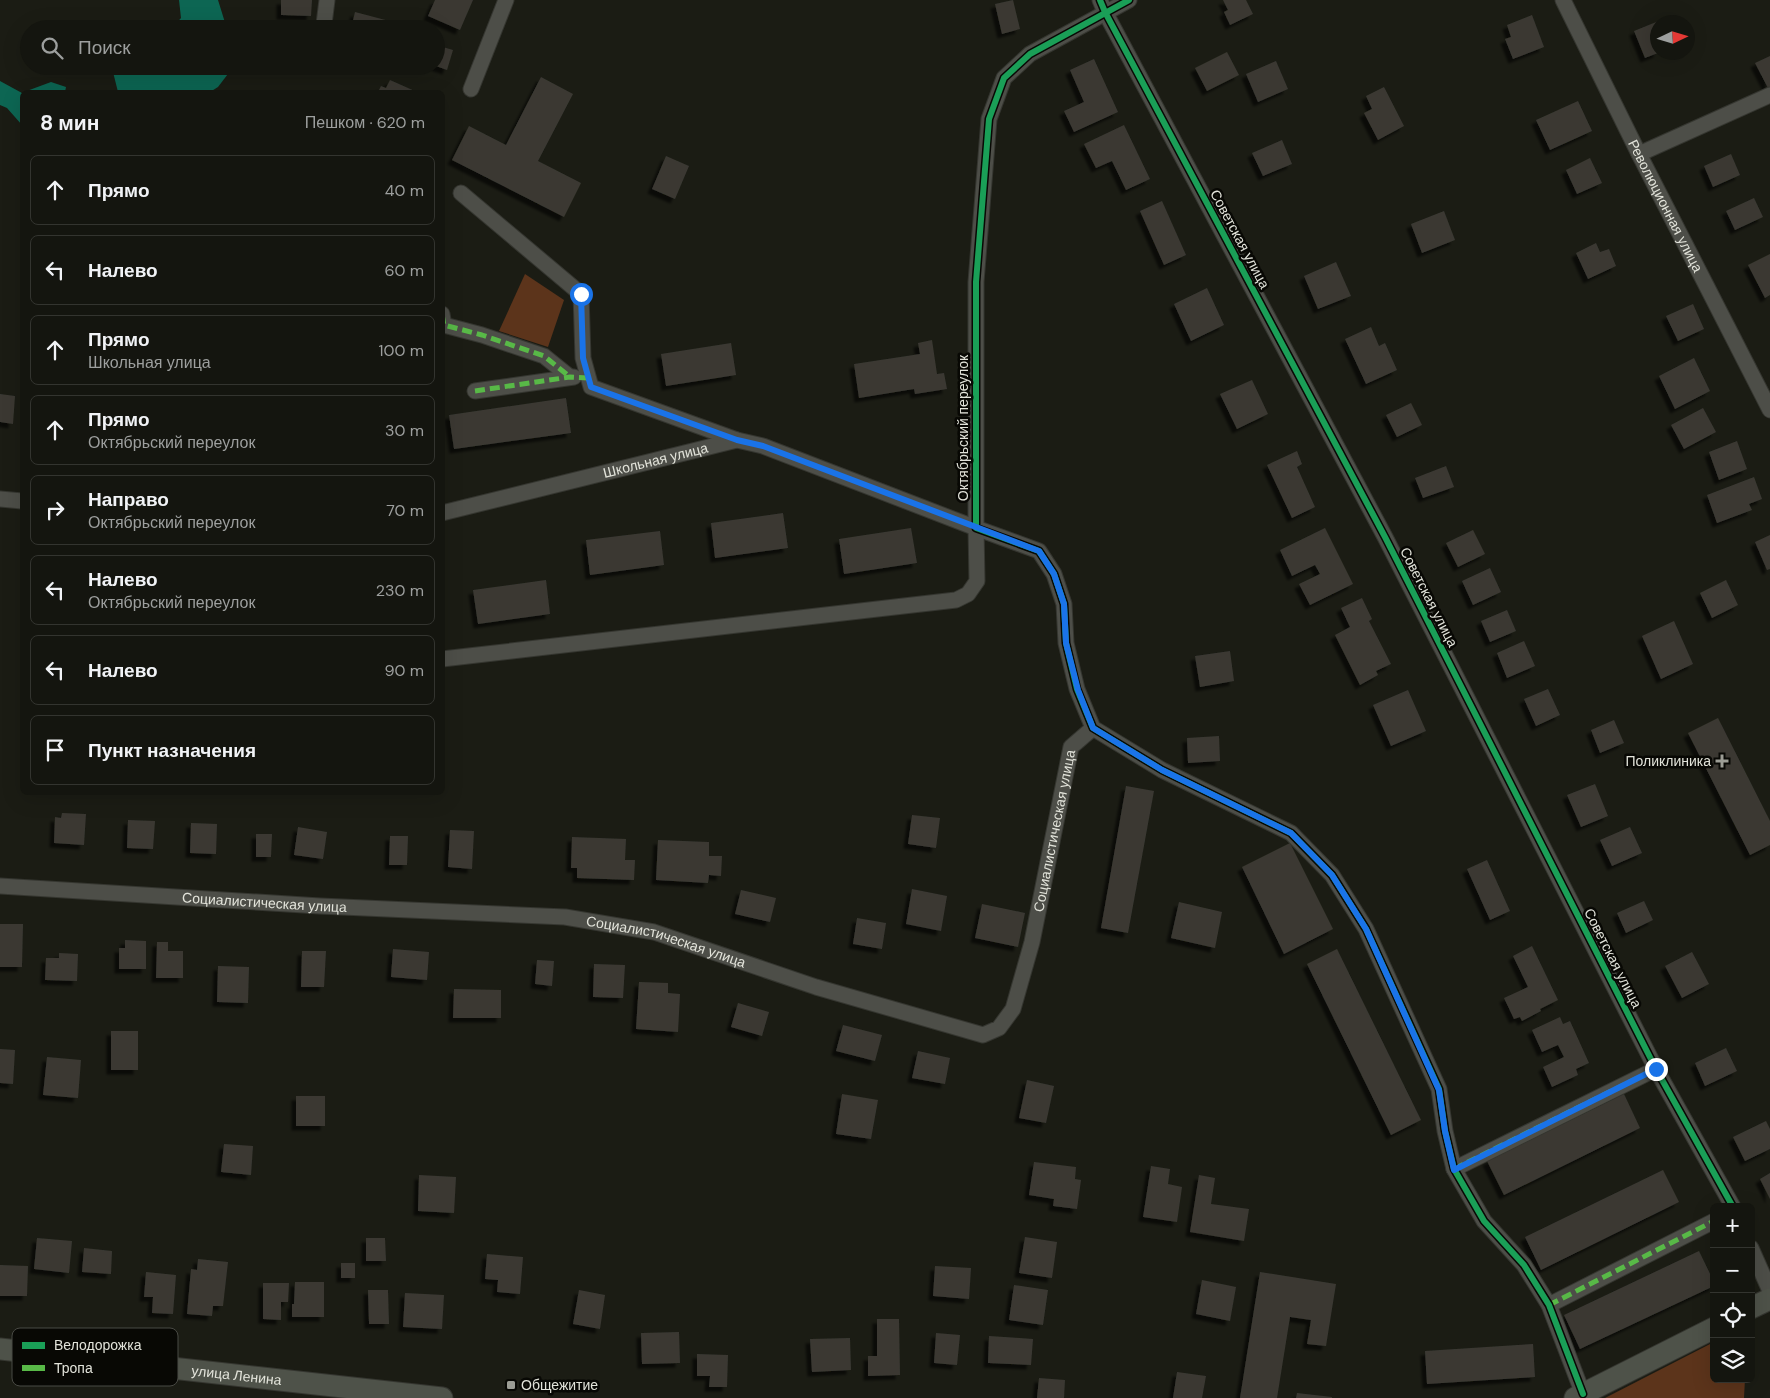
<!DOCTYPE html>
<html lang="ru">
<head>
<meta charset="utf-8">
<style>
	:root { --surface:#14150f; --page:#21221d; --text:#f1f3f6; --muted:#9d9f9e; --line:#33342f }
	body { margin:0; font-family:"DM Sans",sans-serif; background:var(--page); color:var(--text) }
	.controls { position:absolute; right:15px; bottom:15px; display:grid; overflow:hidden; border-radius:8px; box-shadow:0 5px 20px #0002 }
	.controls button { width:45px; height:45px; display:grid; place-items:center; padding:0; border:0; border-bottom:1px solid var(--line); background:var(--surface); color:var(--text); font:25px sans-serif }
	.compass { position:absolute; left:1650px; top:15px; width:45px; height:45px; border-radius:50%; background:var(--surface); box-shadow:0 5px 20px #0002; rotate:86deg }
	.stop { position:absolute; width:15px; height:15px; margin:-11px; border:4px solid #1a73e8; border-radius:50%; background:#fff }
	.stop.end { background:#1a73e8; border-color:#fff; box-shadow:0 1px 5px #0008 }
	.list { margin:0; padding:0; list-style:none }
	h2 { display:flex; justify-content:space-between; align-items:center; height:65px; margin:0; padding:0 20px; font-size:21px }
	h2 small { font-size:16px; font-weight:400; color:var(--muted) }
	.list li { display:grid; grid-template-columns:32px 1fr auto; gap:15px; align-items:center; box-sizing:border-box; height:70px; margin:0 10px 10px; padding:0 10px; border:1px solid var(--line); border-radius:8px }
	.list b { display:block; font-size:19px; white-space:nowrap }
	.list p { margin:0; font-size:16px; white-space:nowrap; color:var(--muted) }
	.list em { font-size:16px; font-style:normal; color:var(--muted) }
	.icon { flex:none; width:28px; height:28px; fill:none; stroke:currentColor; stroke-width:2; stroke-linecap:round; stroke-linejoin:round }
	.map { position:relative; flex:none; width:1770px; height:1398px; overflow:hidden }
	.search { position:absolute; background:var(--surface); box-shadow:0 5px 20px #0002; left:20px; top:20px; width:425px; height:55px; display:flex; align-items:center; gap:12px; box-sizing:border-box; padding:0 18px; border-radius:28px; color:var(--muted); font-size:19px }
	.panel { position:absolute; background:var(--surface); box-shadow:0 5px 20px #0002; left:20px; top:90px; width:425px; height:705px; border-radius:8px }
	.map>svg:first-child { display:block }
	.green { fill:#5c341b }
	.water { fill:#0d6653 }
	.building { fill:#3a3933; filter:url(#shadow) }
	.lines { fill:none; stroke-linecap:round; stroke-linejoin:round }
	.minor-casing { stroke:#353630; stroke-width:17 }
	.secondary-casing { stroke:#353630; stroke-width:23 }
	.minor { stroke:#4d4e48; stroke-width:15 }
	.secondary { stroke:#4e5249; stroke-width:21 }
	.quiet { stroke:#58b947; stroke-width:5; stroke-dasharray:10 5; stroke-linecap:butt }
	.cycleway-casing { stroke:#080804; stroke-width:9 }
	.cycleway { stroke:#1a9f57; stroke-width:6 }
	.route { stroke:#1a73e8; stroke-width:6 }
	.poi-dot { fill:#9c9d95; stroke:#080804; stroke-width:2 }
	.labels { text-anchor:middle; stroke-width:5; stroke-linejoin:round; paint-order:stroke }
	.street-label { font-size:14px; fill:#e2e3da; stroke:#080804 }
	.poi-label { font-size:14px; fill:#e2e3da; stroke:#080804; text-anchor:end }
	.key { fill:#080804; stroke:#494a44; stroke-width:1 }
	.key-label { font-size:14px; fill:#e2e3da }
</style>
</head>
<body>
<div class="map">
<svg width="1770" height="1398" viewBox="0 0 1770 1398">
	<defs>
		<filter id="shadow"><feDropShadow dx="-4.5" dy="4.5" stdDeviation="1" flood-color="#0009"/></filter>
	</defs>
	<rect width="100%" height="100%" fill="#1b1c14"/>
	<!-- green -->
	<g class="green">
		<path d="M525 274 564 300 548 347 499 331Z"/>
		<path d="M1714 1342V1379H1745L1744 1398H1605Z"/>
	</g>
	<!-- water -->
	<g class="water">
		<path d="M179 0H218L227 29H171L181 18Z"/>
		<path d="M113 66H234L218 87 210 92H118L112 68Z"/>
		<path d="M0 81 22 93V125L7 108 0 105Z"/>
		<path d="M51 82 66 87 65 92H24Z"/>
	</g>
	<!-- building -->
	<g class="building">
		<path d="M281 0H312L311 16 281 15Z"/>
		<path d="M435 0H473L460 30 428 16Z"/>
		<path d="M1013 0 1020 29 1002 34 995 4Z"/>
		<path d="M1223 0H1246L1253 14 1230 25 1224 12 1228 10Z"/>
		<path d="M355 12 393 22 391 29H351Z"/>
		<path d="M1532 15 1544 47 1513 59 1505 39 1511 37 1507 25Z"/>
		<path d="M1671 16 1673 22H1658V53L1645 58 1634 31Z"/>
		<path d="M436 45 453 50 447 70 436 66Z"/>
		<path d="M1227 52 1239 75 1207 91 1195 68Z"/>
		<path d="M1770 56V90H1769L1755 63Z"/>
		<path d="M1094 59 1118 112 1074 132 1064 111 1084 102 1070 70Z"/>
		<path d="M1276 61 1288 89 1258 102 1246 74Z"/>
		<path d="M541 77 573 94 538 161 581 183 564 217 452 160 469 126 506 145Z"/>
		<path d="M390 80 417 92H378L381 86 386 88Z"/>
		<path d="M1384 87 1404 126 1378 140 1364 113 1372 109 1366 96Z"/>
		<path d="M1578 101 1592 131 1550 150 1536 120Z"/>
		<path d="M1124 125 1150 179 1126 190 1112 161 1096 168 1084 144Z"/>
		<path d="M1282 140 1292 164 1263 176 1252 153Z"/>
		<path d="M1731 154 1740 175 1713 187 1704 166Z"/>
		<path d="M666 156 689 166 675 199 652 189Z"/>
		<path d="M1590 158 1602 183 1577 194 1566 170Z"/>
		<path d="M1754 198 1763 217 1735 230 1726 211Z"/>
		<path d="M1162 201 1186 255 1164 265 1140 211Z"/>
		<path d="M1444 211 1455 240 1422 253 1411 224Z"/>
		<path d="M1596 243 1600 252 1609 249 1616 266 1588 279 1576 253Z"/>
		<path d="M1770 254V295L1765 298 1748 265Z"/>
		<path d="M1336 262 1351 296 1318 309 1304 276Z"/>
		<path d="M1207 288 1224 325 1191 341 1174 304Z"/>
		<path d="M1693 304 1704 329 1678 341 1666 316Z"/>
		<path d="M1371 327 1379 346 1385 343 1397 370 1366 384 1345 339Z"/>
		<path d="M932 340 937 374 944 373 947 389 915 394 914 389 859 398 854 364 920 354 918 343Z"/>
		<path d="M731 343 736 375 666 386 661 354Z"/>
		<path d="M1694 358 1710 391 1675 409 1659 376Z"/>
		<path d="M1252 380 1268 414 1237 429 1220 394Z"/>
		<path d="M0 394 15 396 13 424 0 422Z"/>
		<path d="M566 398 571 433 454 449 449 415Z"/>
		<path d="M1411 403 1422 425 1397 437 1386 415Z"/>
		<path d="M1703 408 1716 432 1684 449 1671 425Z"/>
		<path d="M1737 441 1747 469 1719 480 1709 452Z"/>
		<path d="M1297 451 1302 464 1297 467 1315 507 1292 518 1267 465Z"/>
		<path d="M1446 466 1454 487 1423 498 1415 478Z"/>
		<path d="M1754 477 1762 499 1749 504 1752 510 1717 523 1707 495Z"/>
		<path d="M783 513 788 548 715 558 711 523Z"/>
		<path d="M911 528 917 563 844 574 839 539Z"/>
		<path d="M1325 528 1353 584 1310 605 1299 584 1320 574 1315 565 1292 576 1280 550Z"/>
		<path d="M1473 530 1485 554 1458 567 1446 543Z"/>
		<path d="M660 531 664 565 590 575 586 540Z"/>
		<path d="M1770 535V569L1767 570 1755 542Z"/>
		<path d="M1490 568 1501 592 1473 605 1462 581Z"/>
		<path d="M546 580 550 614 478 624 473 590Z"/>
		<path d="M1726 580 1738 605 1712 618 1700 593Z"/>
		<path d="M1362 598 1372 619 1369 621 1391 664 1376 671 1378 675 1360 685 1335 635 1350 627 1341 608Z"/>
		<path d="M1507 610 1516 631 1490 642 1481 621Z"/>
		<path d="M1674 621 1693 664 1661 679 1642 636Z"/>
		<path d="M1524 641 1535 666 1507 678 1497 653Z"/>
		<path d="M1230 651 1234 681 1200 687 1195 656Z"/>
		<path d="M1548 689 1560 715 1536 726 1524 699Z"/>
		<path d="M1408 690 1426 731 1391 746 1373 705Z"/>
		<path d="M1718 718 1770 821V845L1750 855 1688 733Z"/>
		<path d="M1614 720 1624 743 1600 753 1591 730Z"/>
		<path d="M1219 736 1220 761 1188 763 1187 738Z"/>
		<path d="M1595 784 1608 816 1581 827 1567 795Z"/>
		<path d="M1126 786 1154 791 1128 933 1101 928Z"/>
		<path d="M62 813 86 814 84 845 54 843 55 817 61 818Z"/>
		<path d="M912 815 940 818 936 848 908 844Z"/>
		<path d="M128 820 155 821 153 849 127 848Z"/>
		<path d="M191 823 217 824 216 854 190 853Z"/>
		<path d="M298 827 327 832 323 859 294 855Z"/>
		<path d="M1630 827 1642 853 1612 866 1600 840Z"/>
		<path d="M450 830 474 831 472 869 448 867Z"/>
		<path d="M256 834H272L271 857H256Z"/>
		<path d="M390 836H408L407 865H389Z"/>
		<path d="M572 837 626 839 625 860H635L634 880 577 878V868H571Z"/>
		<path d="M658 840 709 842V856H722L721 876 709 875 708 883 656 880Z"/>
		<path d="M1290 843 1333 929 1284 954 1242 867Z"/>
		<path d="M1487 860 1510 911 1490 920 1467 869Z"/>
		<path d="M912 889 947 896 941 931 906 924Z"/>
		<path d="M741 890 776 898 770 922 735 914Z"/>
		<path d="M1644 901 1653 920 1626 933 1617 913Z"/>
		<path d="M1179 902 1222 912 1215 948 1171 938Z"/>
		<path d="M982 904 1025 913 1018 947 975 938Z"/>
		<path d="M857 918 886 923 882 949 853 944Z"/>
		<path d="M0 924H23L22 967H0Z"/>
		<path d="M125 940 146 941V969H119V948H125Z"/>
		<path d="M157 942H168V951H183V978H156Z"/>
		<path d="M1532 946 1558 1000 1540 1009 1541 1011 1522 1021 1520 1017 1514 1019 1504 998 1528 987 1513 956Z"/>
		<path d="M393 949 429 952 427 980 391 977Z"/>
		<path d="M1337 949 1421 1120 1391 1135 1307 964Z"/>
		<path d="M302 951H326L324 987H301Z"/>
		<path d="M1692 952 1709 984 1682 998 1665 966Z"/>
		<path d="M59 953 78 954 77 981 45 980 46 958H59Z"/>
		<path d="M537 960 554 961 552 986 535 984Z"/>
		<path d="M594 964 625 965 623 998 593 997Z"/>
		<path d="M218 966 249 967 248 1003 217 1002Z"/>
		<path d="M639 982 668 983V993L680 994 678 1032 636 1029Z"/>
		<path d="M454 989 501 990V1018H453Z"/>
		<path d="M738 1003 769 1012 762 1036 731 1027Z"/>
		<path d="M1560 1017 1563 1024 1570 1021 1589 1063 1576 1069 1578 1075 1552 1087 1543 1067 1564 1057 1558 1045 1542 1052 1532 1030Z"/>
		<path d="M843 1025 882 1035 875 1061 836 1051Z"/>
		<rect x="111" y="1031" width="27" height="39"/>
		<path d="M1726 1048 1737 1071 1705 1086 1695 1063Z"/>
		<path d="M0 1049 15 1050 13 1084 0 1083Z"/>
		<path d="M918 1051 950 1058 945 1084 912 1078Z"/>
		<path d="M47 1057 81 1060 78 1098 43 1095Z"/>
		<path d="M1027 1080 1054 1086 1046 1123 1019 1118Z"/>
		<path d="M842 1094 878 1100 871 1139 836 1134Z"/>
		<path d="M1624 1094 1640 1128 1504 1195 1487 1161Z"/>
		<rect x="296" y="1096" width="29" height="30"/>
		<path d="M1766 1121 1770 1129V1149L1745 1161 1733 1137Z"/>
		<path d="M224 1144 253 1146 251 1175 221 1172Z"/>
		<path d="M1034 1162 1076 1167 1075 1179 1081 1180 1077 1209 1053 1206 1054 1199 1029 1195Z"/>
		<path d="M1151 1166 1170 1169 1168 1184 1182 1187 1177 1222 1143 1217Z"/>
		<path d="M1663 1170 1679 1202 1541 1270 1525 1237Z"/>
		<path d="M1770 1173V1199L1760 1179Z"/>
		<path d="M419 1175 456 1177 454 1213 418 1211Z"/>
		<path d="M1199 1175 1215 1178 1211 1204 1249 1209 1244 1241 1190 1232Z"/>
		<path d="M1025 1237 1057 1242 1052 1278 1019 1273Z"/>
		<path d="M37 1238 72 1241 69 1273 34 1269Z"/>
		<path d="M366 1238H385L386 1261H366Z"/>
		<path d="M84 1248 112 1251 111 1274 82 1272Z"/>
		<path d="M1699 1251 1714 1282V1286L1580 1349 1564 1315Z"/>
		<path d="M487 1254 523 1257 520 1294 497 1292 498 1280 485 1279Z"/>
		<path d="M198 1259 228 1262 223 1306H213L212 1316 187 1314 191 1269 197 1270Z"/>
		<rect x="341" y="1263" width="14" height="15"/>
		<path d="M0 1265 28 1266 27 1296H0Z"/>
		<path d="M935 1266 971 1268 969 1299 933 1296Z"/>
		<path d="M146 1272 176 1275 173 1314 152 1313 153 1297H144Z"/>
		<path d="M1260 1272 1336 1284 1326 1346 1307 1344 1311 1320 1290 1317 1277 1398H1240Z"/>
		<path d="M1202 1280 1236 1287 1230 1321 1196 1314Z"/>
		<path d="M295 1282H324V1317H292V1304H294Z"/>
		<path d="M263 1283H289L288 1302H281V1320L263 1319Z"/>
		<path d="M1014 1285 1048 1290 1043 1325 1009 1320Z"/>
		<path d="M368 1290H388L389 1324H369Z"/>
		<path d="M579 1290 605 1295 600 1329 573 1324Z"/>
		<path d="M405 1293 444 1295 442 1329 403 1327Z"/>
		<path d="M877 1319H899L900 1375 868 1376V1356H877Z"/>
		<path d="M679 1332 680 1363 642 1364 641 1333Z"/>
		<path d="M936 1333 960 1335 957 1365 934 1363Z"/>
		<path d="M989 1336 1033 1339 1031 1365 988 1363Z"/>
		<path d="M850 1338 851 1370 812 1372 810 1339Z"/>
		<path d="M1533 1344 1535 1377 1427 1384 1425 1351Z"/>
		<path d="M697 1354 728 1355 727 1387H709L710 1376H697Z"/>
		<path d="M1177 1372 1206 1376 1202 1398H1173Z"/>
		<path d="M1039 1378 1065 1380 1064 1398H1037Z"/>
		<path d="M1297 1393 1332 1397V1398H1296Z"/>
	</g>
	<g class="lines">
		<!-- minor casing -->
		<g class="minor-casing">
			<g id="minor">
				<path d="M1100 0 1105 12 1385 537 1656 1069 1733 1207"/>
				<path d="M1129 0 1030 54 1004 78 989 119 976 282V528L1039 551 1054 574 1064 604 1066 643 1077 689 1093 728 1162 770 1291 833 1332 875 1366 929 1439 1089 1445 1131 1454 1169 1484 1221 1524 1265 1549 1305 1583 1394"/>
				<path id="s1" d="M1563 0 1639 154 1770 410"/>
				<path d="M324 24 327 0"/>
				<path d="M471 89 506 0"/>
				<path d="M1639 154 1770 95"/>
				<path d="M461 193 581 294 583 358 591 387 737 440"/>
				<path d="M442 314 444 325 482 335 544 356 570 377"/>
				<path d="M475 391 574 377"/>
				<path d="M0 499 22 501"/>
				<path id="s2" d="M442 513 737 440 763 446 976 528 977 581 968 594 956 600 442 659"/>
				<path id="s3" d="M0 886 320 906 565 917 654 932 816 987 983 1035 999 1028 1013 1009 1032 942 1071 747 1093 728"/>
				<path d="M1454 1169 1656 1069"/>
				<path d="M1751 1248 1770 1291"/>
				<path d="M1549 1305 1714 1221"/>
			</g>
		</g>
		<!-- secondary casing -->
		<g class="secondary-casing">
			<g id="secondary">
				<path d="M1751 1308 1770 1299"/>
				<path id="s4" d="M0 1349 442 1398"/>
				<path d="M1575 1398 1714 1328"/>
			</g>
		</g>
		<!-- minor -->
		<use href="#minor" class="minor"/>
		<!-- secondary -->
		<use href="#secondary" class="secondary"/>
		<!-- quiet -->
		<g class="quiet">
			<path d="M442 314 444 325 482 335 544 356 570 377"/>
			<path d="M475 391 570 377 588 378"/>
			<path d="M1454 1169 1656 1069"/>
			<path d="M1549 1305 1714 1221"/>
		</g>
		<!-- cycleway casing -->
		<g class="cycleway-casing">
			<g id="cycleway">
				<path d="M1100 0 1105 12 1385 537 1656 1069 1733 1207"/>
				<path d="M1129 0 1030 54 1004 78 989 119 976 282V528L1039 551 1054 574 1064 604 1066 643 1077 689 1093 728 1162 770 1291 833 1332 875 1366 929 1439 1089 1445 1131 1454 1169 1484 1221 1524 1265 1549 1305 1583 1394"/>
			</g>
		</g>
		<!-- cycleway -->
		<use href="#cycleway" class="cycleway"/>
	</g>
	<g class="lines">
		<!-- route -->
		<path class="route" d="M581 294 583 358 591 387 737 440 763 446 1039 551 1054 574 1064 604 1066 643 1078 690 1093 728 1162 770 1291 833 1332 875 1366 929 1439 1090 1445 1131 1454 1170 1656 1069"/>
	</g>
	<!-- markers -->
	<g class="poi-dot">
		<path d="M1719.5 753.5h5v5h5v5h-5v5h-5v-5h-5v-5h5z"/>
		<rect x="506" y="1380" width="10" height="10" rx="2.5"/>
	</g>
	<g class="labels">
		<!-- street labels -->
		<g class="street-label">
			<text dy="5" stroke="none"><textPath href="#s1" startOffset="230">Революционная улица</textPath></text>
			<text transform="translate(1240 239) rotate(62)" y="5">Советская улица</text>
			<text transform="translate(963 428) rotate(-90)" y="5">Октябрьский переулок</text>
			<text dy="5" stroke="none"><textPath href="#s2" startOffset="220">Школьная улица</textPath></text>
			<text transform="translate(1429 597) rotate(63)" y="5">Советская улица</text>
			<text dy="5" stroke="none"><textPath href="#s3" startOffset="1225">Социалистическая улица</textPath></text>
			<text dy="5" stroke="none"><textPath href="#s3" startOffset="265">Социалистическая улица</textPath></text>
			<text dy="5" stroke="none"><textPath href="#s3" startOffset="670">Социалистическая улица</textPath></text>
			<text transform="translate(1613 958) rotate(63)" y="5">Советская улица</text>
			<text dy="5" stroke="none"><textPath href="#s4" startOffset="238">улица Ленина</textPath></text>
		</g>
		<!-- poi labels -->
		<g class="poi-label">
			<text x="1711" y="766">Поликлиника</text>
			<text x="521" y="1390" text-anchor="start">Общежитие</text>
		</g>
	</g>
	<!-- legend -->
	<rect x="12" y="1328" width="166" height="58" rx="8" class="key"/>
	<rect x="22" y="1342" width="23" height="7" fill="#1a9f57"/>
	<rect x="22" y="1365" width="23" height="6" fill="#58b947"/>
	<g class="key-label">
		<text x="54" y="1350">Велодорожка</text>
		<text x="54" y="1373">Тропа</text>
	</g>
</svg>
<div class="controls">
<button>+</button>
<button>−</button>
<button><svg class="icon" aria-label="locate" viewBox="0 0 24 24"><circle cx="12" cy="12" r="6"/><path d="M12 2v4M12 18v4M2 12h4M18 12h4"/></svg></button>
<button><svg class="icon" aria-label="layers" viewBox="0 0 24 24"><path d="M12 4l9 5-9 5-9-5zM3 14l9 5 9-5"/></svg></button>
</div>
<svg class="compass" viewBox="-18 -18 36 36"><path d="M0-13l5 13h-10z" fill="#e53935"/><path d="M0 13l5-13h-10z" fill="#9d9f9e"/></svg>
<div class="stop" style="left:581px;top:294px"></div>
<div class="stop end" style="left:1656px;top:1069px"></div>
<div class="search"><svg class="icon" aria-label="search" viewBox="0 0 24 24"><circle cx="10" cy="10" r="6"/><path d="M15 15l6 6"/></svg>Поиск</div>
<section class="panel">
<h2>8 мин<small>Пешком · 620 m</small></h2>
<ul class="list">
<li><svg class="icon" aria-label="ahead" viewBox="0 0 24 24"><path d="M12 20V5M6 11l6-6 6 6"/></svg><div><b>Прямо</b></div><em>40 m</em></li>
<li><svg class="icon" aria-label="left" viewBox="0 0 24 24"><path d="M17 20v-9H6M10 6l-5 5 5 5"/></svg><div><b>Налево</b></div><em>60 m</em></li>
<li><svg class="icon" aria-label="ahead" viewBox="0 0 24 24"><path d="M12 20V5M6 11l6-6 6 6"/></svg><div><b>Прямо</b><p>Школьная улица</p></div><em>100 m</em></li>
<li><svg class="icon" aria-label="ahead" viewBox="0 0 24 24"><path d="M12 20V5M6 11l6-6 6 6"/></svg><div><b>Прямо</b><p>Октябрьский переулок</p></div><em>30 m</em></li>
<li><svg class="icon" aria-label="right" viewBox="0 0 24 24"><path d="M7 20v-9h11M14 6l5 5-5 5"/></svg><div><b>Направо</b><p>Октябрьский переулок</p></div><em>70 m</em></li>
<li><svg class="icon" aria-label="left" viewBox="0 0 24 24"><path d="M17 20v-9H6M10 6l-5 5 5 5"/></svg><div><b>Налево</b><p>Октябрьский переулок</p></div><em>230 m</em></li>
<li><svg class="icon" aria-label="left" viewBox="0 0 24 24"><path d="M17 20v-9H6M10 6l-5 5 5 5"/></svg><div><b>Налево</b></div><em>90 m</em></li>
<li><svg class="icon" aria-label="arrive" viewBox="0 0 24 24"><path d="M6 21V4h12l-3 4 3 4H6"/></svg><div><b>Пункт назначения</b></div></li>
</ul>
</section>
</div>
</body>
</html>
